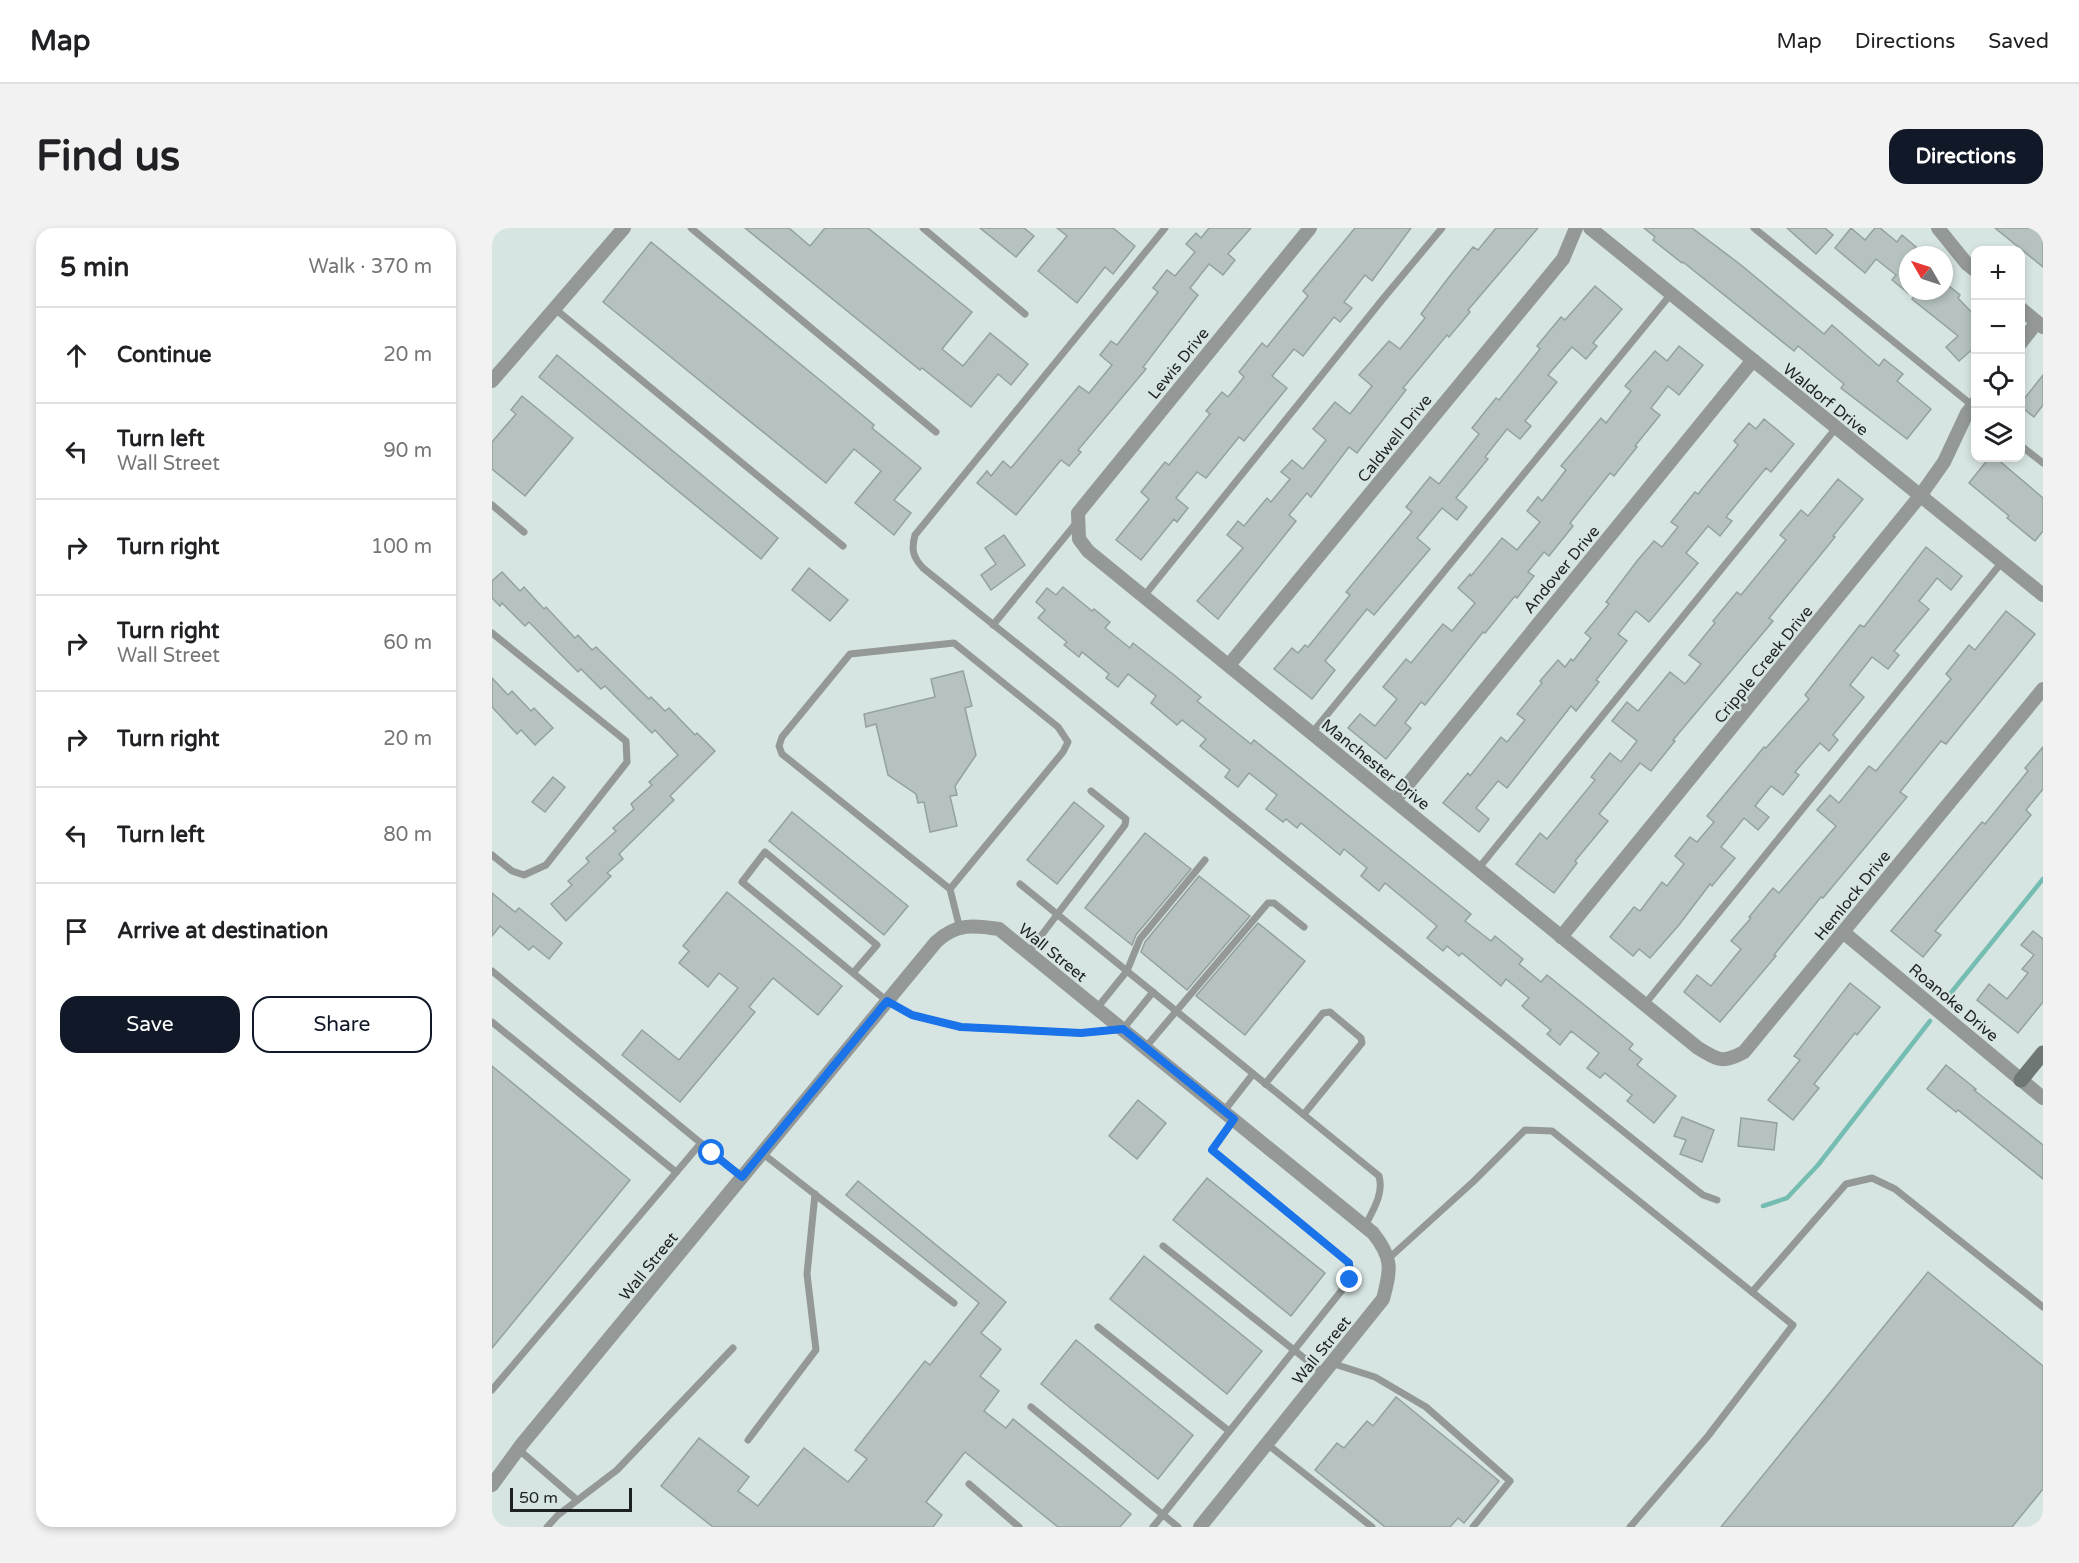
<!DOCTYPE html>
<html lang="en">
<head>
<meta charset="utf-8">
<style>
	:root { --surface:#fff; --page:#f2f2f2; --text:#202124; --muted:#757577; --line:#e0e0e0; --accent:#111827 }
	body { margin:0; font-family:"Varela Round",sans-serif; background:var(--page); color:var(--text) }
	.controls { position:absolute; right:18px; top:18px; display:grid; overflow:hidden; border-radius:12px; box-shadow:0 3px 9px #0003 }
	.controls button { width:54px; height:54px; display:grid; place-items:center; padding:0; border:0; border-bottom:2px solid var(--line); background:var(--surface); color:var(--text); font:30px sans-serif }
	.compass { position:absolute; left:1407px; top:18px; width:54px; height:54px; border-radius:50%; background:var(--surface); box-shadow:0 3px 9px #0003; rotate:309deg }
	.scale { position:absolute; left:18px; bottom:15px; width:122px; box-sizing:border-box; padding-left:6px; border:3px solid #1d2121; border-top:0; font-size:16px; line-height:21px; white-space:nowrap; color:#1d2121; -webkit-text-stroke:4px #d7e5e2; paint-order:stroke }
	.stop { position:absolute; width:18px; height:18px; margin:-14px; border:4px solid #1a73e8; border-radius:50%; background:#fff }
	.stop.end { background:#1a73e8; border-color:#fff; box-shadow:0 2px 6px #0008 }
	.list { margin:0; padding:0; list-style:none }
	h2 { display:flex; justify-content:space-between; align-items:center; height:78px; margin:0; padding:0 24px; font-size:26px }
	h2 small { font-size:20px; font-weight:400; color:var(--muted) }
	.list li { display:grid; grid-template-columns:39px 1fr auto; gap:18px; align-items:center; box-sizing:border-box; height:96px; padding:0 24px; border-top:2px solid var(--line) }
	.list b { display:block; font-size:22px; white-space:nowrap }
	.list p { margin:0; font-size:20px; white-space:nowrap; color:var(--muted) }
	.list em { font-size:20px; font-style:normal; color:var(--muted) }
	.actions { display:flex; gap:12px; padding:18px 24px }
	.actions a { flex:1; padding:14px 0; border:2px solid var(--accent); border-radius:18px; text-align:center; font-size:21px; color:var(--accent) }
	.actions .main { background:var(--accent); color:#fff }
	.icon { flex:none; width:33px; height:33px; fill:none; stroke:currentColor; stroke-width:2; stroke-linecap:round; stroke-linejoin:round }
	.map { position:relative; flex:none; width:1551px; height:1299px; overflow:hidden; border-radius:18px }
	header { display:flex; align-items:center; gap:36px; box-sizing:border-box; height:84px; padding:0 30px; background:var(--surface); border-bottom:2px solid var(--line) }
	header strong { font-size:28px }
	nav { display:flex; gap:33px; margin-inline-start:auto; font-size:21px }
	.intro { display:flex; align-items:center; justify-content:space-between; box-sizing:border-box; height:144px; padding:0 36px }
	h1 { margin:0; font-size:42px }
	.button { padding:15px 27px; border-radius:18px; background:var(--accent); color:#fff; font-size:21px; font-weight:700 }
	main { display:flex; gap:36px; padding:0 36px }
	aside { flex:1; background:var(--surface); border-radius:18px; box-shadow:0 3px 9px #0003 }
	.map>svg:first-child { display:block }
	.lines { fill:none; stroke-linecap:round; stroke-linejoin:round }
	.stream { stroke:#75bdb2; stroke-width:4.5 }
	.building { fill:#b5c2bf; stroke:#95a19f; stroke-width:1.5 }
	.lane { stroke:#949998; stroke-width:7 }
	.street { stroke:#949998; stroke-width:14 }
	.secondary { stroke:#6f7775; stroke-width:15 }
	.route { stroke:#1a73e8; stroke-width:8 }
	.labels { text-anchor:middle; stroke-width:4.5; stroke-linejoin:round; paint-order:stroke }
	.street-label { font-size:16px; fill:#1d2121; stroke:#d7e5e2 }
</style>
</head>
<body>
<header>
<strong>Map</strong>
<nav><a>Map</a><a>Directions</a><a>Saved</a></nav>
</header>
<div class="intro"><h1>Find us</h1><a class="button">Directions</a></div>
<main>
<aside>
<h2>5 min<small>Walk · 370 m</small></h2>
<ul class="list">
<li><svg class="icon" aria-label="ahead" viewBox="0 0 24 24"><path d="M12 20V5M6 11l6-6 6 6"/></svg><div><b>Continue</b></div><em>20 m</em></li>
<li><svg class="icon" aria-label="left" viewBox="0 0 24 24"><path d="M17 20v-9H6M10 6l-5 5 5 5"/></svg><div><b>Turn left</b><p>Wall Street</p></div><em>90 m</em></li>
<li><svg class="icon" aria-label="right" viewBox="0 0 24 24"><path d="M7 20v-9h11M14 6l5 5-5 5"/></svg><div><b>Turn right</b></div><em>100 m</em></li>
<li><svg class="icon" aria-label="right" viewBox="0 0 24 24"><path d="M7 20v-9h11M14 6l5 5-5 5"/></svg><div><b>Turn right</b><p>Wall Street</p></div><em>60 m</em></li>
<li><svg class="icon" aria-label="right" viewBox="0 0 24 24"><path d="M7 20v-9h11M14 6l5 5-5 5"/></svg><div><b>Turn right</b></div><em>20 m</em></li>
<li><svg class="icon" aria-label="left" viewBox="0 0 24 24"><path d="M17 20v-9H6M10 6l-5 5 5 5"/></svg><div><b>Turn left</b></div><em>80 m</em></li>
<li><svg class="icon" aria-label="arrive" viewBox="0 0 24 24"><path d="M6 21V4h12l-3 4 3 4H6"/></svg><div><b>Arrive at destination</b></div></li>
</ul>
<div class="actions"><a class="main">Save</a><a>Share</a></div>
</aside>
<div class="map">
<svg width="1551" height="1299" viewBox="0 0 1551 1299">
	<rect width="100%" height="100%" fill="#d7e5e2"/>
	<g class="lines">
		<!-- stream -->
		<g class="stream">
			<path d="M1458 766 1551 651"/>
			<path d="M1271 978 1295 970 1326 937 1438 793"/>
		</g>
	</g>
	<!-- building -->
	<g class="building">
		<path d="M253 0H297L318 18 333 0H376L480 84 450 121 471 138 498 105 536 136 519 157 506 146 479 179 430 140 428 142Z"/>
		<path d="M488 0H532L542 8 524 29Z"/>
		<path d="M565 0H621L643 18 621 46 613 39 585 75 546 43 575 8Z"/>
		<path d="M717 0H759L736 26 743 32 731 47 717 36 698 60 706 67 651 139 654 141 586 222 589 224 577 238 569 232 524 287 485 255 495 243 499 248 511 233 519 240 587 158 597 165 620 137 608 127 619 113 625 117 666 64 661 60 675 42 683 48 703 24 694 16 704 5 709 10Z"/>
		<path d="M863 0H919L880 53 873 47 852 74 860 80 848 94 842 89 811 128 802 121 780 148 795 160 752 213 747 209 714 250 705 244 684 270 696 280 685 294 682 291 649 332 624 312 657 271 649 264 673 234 677 237 718 186 714 183 730 164 736 169 752 149 747 144 770 115 775 119 816 68 811 63Z"/>
		<path d="M1004 0H1046L976 82 978 84 957 109 955 107 911 160 914 162 865 225 857 219 819 269 815 265 797 287 804 293 726 391 705 373 751 320 735 307 746 293 752 298 775 270 779 274 798 251 789 244 800 232 811 241 834 212 821 201 843 174 858 186 880 158 867 147 897 113 908 121 933 90 929 86 957 49 981 19 986 22Z"/>
		<path d="M1152 0H1200L1249 37 1332 106 1340 97 1387 138 1392 131 1411 146 1405 153 1439 181 1415 211 1349 160 1352 156 1306 118 1302 123 1191 34 1190 35 1161 12 1163 9Z"/>
		<path d="M1295 0H1333L1341 7 1324 26Z"/>
		<path d="M1359 0 1373 12 1383 0H1388L1405 14 1410 7 1424 19 1416 27V65L1400 52 1404 47 1384 31 1373 45 1343 20Z"/>
		<path d="M1503 0H1544L1551 5V39Z"/>
		<path d="M159 14 334 157 382 197 380 200 429 240 402 272 419 285 402 307 363 275 389 243 362 221 334 255 111 74Z"/>
		<path d="M1452 54 1468 67 1466 70 1484 89V118L1467 133 1454 119 1466 108 1420 71 1426 63H1452Z"/>
		<path d="M1103 58 1130 81 1101 115 1105 118 1094 131 1080 119 1056 147 1065 154 1033 193 1039 198 1028 211 1015 201 993 229 996 231 964 270 975 279 965 292 950 280 925 310 938 321 882 387 875 381 833 433 843 442 820 471 782 441 800 420 806 425 813 417 816 419 858 367 854 364 920 284 914 279 938 249 947 256 987 206 980 200 1004 170 1007 172 1048 121 1045 118 1069 89 1073 92Z"/>
		<path d="M1187 118 1211 137 1187 167 1176 158 1159 180 1168 187 1143 218 1145 219 1122 248 1118 245 1078 295 1081 298 1057 328 1052 324 1036 344 1042 348 1025 370 1023 368 993 405 991 404 933 477 929 474 913 495 919 500 894 531 856 500 868 486 883 498 905 471 891 459 914 431 919 435 951 396 960 403 983 375 966 360 978 346 979 348 1010 310 1025 322 1048 294 1035 283 1046 269 1050 273 1074 242 1069 238 1109 190 1114 195 1139 163 1133 158 1163 123 1175 133Z"/>
		<path d="M65 127 286 310 269 331 47 149Z"/>
		<path d="M1551 147V177L1542 189 1528 178V176Z"/>
		<path d="M30 168 81 210 33 268 0 241V214L24 186 19 182Z"/>
		<path d="M1272 191 1302 216 1279 244 1274 240 1234 289 1240 293 1228 308 1216 298 1194 325 1206 335 1157 394 1144 383 1126 406 1135 413 1104 452 1107 454 1084 483 1079 478 1015 560 1006 553 984 580 997 591 987 604 951 575 976 545 978 548 1009 509 1015 514 1033 492 1025 486 1050 455 1048 453 1066 432 1073 439 1079 431 1081 433 1099 410 1093 405 1117 376 1114 374 1145 333 1162 313 1170 319 1186 299 1179 294 1203 264 1206 266 1246 217 1242 213 1257 195 1264 201Z"/>
		<path d="M1497 230H1504L1551 270V303L1543 313 1515 290 1517 288 1477 255Z"/>
		<path d="M1346 251 1371 271 1341 308 1343 309 1277 390 1281 393 1181 512 1183 513 1159 543 1148 535 1107 586 1116 593 1083 633 1085 635 1062 665 1024 636 1048 605 1055 611 1103 552 1099 549 1118 525 1129 534 1145 513 1120 493 1135 474 1146 483 1178 444 1193 456 1209 436 1197 427 1223 395 1221 393 1245 364 1249 367 1294 312 1288 307 1309 282 1316 288Z"/>
		<path d="M512 307 533 337 499 362 489 347 504 336 493 320Z"/>
		<path d="M1434 319 1470 348 1459 362 1445 350 1427 373 1437 381 1402 423 1407 427 1396 441 1380 429 1358 457 1372 469 1341 507 1346 512 1337 523 1328 515 1303 544 1307 547 1291 567 1279 558 1263 578 1277 589 1266 602 1252 590 1229 619 1243 630 1220 658 1218 656 1187 697 1158 730 1147 721 1141 728 1118 709 1142 679 1148 683 1170 654 1175 658 1192 636 1183 628 1198 609 1205 614 1222 594 1215 588 1272 519 1274 520 1317 471 1313 467 1368 397 1372 399Z"/>
		<path d="M317 340 356 372 338 393 300 362Z"/>
		<path d="M10 344 28 363 32 359 52 381 54 379 83 410 86 407 100 422 104 419 157 471 159 469 173 483 177 480 203 507 205 505 223 523 178 568 182 572 127 626 131 631 115 645 119 648 74 693 59 676 80 657 76 653 97 634 94 630 124 603 121 600 142 581 139 576 160 557 157 554 186 527 163 502 160 505 113 458 109 461 89 441 86 444 37 394 33 398 10 375 8 378 0 370V353Z"/>
		<path d="M571 359 600 383 602 381 618 394 613 400 638 420 641 415 682 447 709 469 705 473 759 516 762 512 979 686 973 693 999 713 1003 708 1031 731 1027 736 1049 754 1055 747 1141 816 1137 821 1150 831 1145 837 1184 868 1162 895 1135 873 1140 867 1113 845 1108 850 1095 840 1107 825 1079 803 1068 817 1055 806 1059 802 1030 778 1037 770 1014 751 1009 758 970 725 967 728 955 718 951 723 935 710 945 698 893 655 887 663 869 648 875 640 852 621 848 627 809 595 805 600 794 591 791 594 774 581 785 567 757 545 746 559 733 549 738 542 708 518 714 511 690 492 685 497 659 475 664 468 636 446 626 459 614 450 617 446 590 424 587 429 572 417 575 414 546 390 553 382 544 374 555 360 564 367Z"/>
		<path d="M1514 383 1543 406 1454 516 1449 513 1408 564 1415 569 1331 670 1329 669 1282 727 1284 728 1228 794 1192 764 1205 747 1219 758 1249 721 1239 713 1259 690 1257 689 1281 660 1287 665 1344 598 1325 582 1338 567 1347 575 1377 538 1384 543 1459 451 1454 446 1477 417 1483 422Z"/>
		<path d="M471 443 480 478 473 480 484 527 463 558 465 567 458 568 465 598 438 604 432 574 426 575 424 566 396 547 384 496 374 499 372 486 443 469 439 451Z"/>
		<path d="M0 450 16 467 20 463 39 483 42 480 61 500 43 517 29 502 25 506 0 479Z"/>
		<path d="M1551 519V561L1534 582 1539 587 1443 703 1449 707 1431 729 1399 703 1490 594 1493 596 1536 543 1533 540Z"/>
		<path d="M61 549 73 559 53 584 40 574Z"/>
		<path d="M582 574 612 598 565 656 535 632Z"/>
		<path d="M300 584 416 678 392 707 277 613Z"/>
		<path d="M653 605 699 641 644 707 640 717 593 680Z"/>
		<path d="M707 648 758 688 695 762 649 724 653 714Z"/>
		<path d="M235 664 350 758 326 787 281 750 257 779 263 784 188 874 130 827 150 802 187 832 246 760 227 745 216 759 187 735 197 723 191 718Z"/>
		<path d="M0 665 23 684 27 680 70 715 57 731 41 718 37 722 8 698 0 708Z"/>
		<path d="M766 695 813 733 753 807 704 768Z"/>
		<path d="M1541 703 1551 711V774L1526 805 1485 772 1497 756 1515 771 1536 745 1530 741 1542 727 1529 717Z"/>
		<path d="M1358 755 1388 779 1365 807 1363 805 1322 856 1327 860 1301 892 1276 872 1308 832 1302 828Z"/>
		<path d="M1454 837 1484 861 1482 862 1551 917V951L1466 882 1464 884 1435 861Z"/>
		<path d="M0 838 138 952 0 1120Z"/>
		<path d="M646 872 674 895 645 931 617 908Z"/>
		<path d="M1190 889 1222 902 1210 934 1188 926 1194 912 1182 908Z"/>
		<path d="M1249 890 1285 895 1282 922 1246 918Z"/>
		<path d="M715 950 833 1045 799 1088 681 992Z"/>
		<path d="M366 953 514 1074 489 1105 509 1121 488 1148 507 1163 492 1183 514 1200 521 1191 639 1286 628 1299H566L473 1224 434 1274 450 1287 441 1299H221L169 1258 207 1210 257 1249 246 1263 266 1278 312 1220 356 1254 375 1231 363 1222 433 1133 438 1137 487 1075 354 967Z"/>
		<path d="M652 1028 770 1123 735 1166 618 1071Z"/>
		<path d="M1436 1044 1551 1138V1261L1520 1299H1229Z"/>
		<path d="M584 1112 701 1207 666 1251 549 1156Z"/>
		<path d="M904 1169 1007 1253 972 1295 966 1290 958 1299H893L823 1242 845 1215 852 1220 875 1193 881 1198Z"/>
	</g>
	<g class="lines">
		<!-- lane -->
		<g class="lane">
			<path d="M199 0 444 204"/>
			<path d="M431 0 533 86"/>
			<path d="M673 0 423 307C419 322 421 329 431 340L1198 957 1211 967 1225 972"/>
			<path d="M1262 0 1481 178"/>
			<path d="M62 80 351 318"/>
			<path d="M1528 217 1551 235"/>
			<path d="M0 277 32 304"/>
			<path d="M652 368 890 72 950 0"/>
			<path d="M501 397 585 294"/>
			<path d="M0 405 134 513 135 534 54 637 32 647 20 643 0 627"/>
			<path d="M820 505 1179 66"/>
			<path d="M986 641 1344 200"/>
			<path d="M528 656 887 948C892 966 881 982 873 998"/>
			<path d="M458 661 571 524 576 514 566 499 462 415 358 426 290 509 287 518 290 526 458 661 468 701"/>
			<path d="M536 725 633 597 634 591 599 563"/>
			<path d="M0 743 250 949"/>
			<path d="M361 745 250 654 273 624 385 717 361 745 395 773 420 787 469 799 589 805 631 801 661 764"/>
			<path d="M1153 776 1510 334"/>
			<path d="M605 780 635 743 648 711 713 632"/>
			<path d="M0 794 184 944"/>
			<path d="M653 820 776 675H782L812 699"/>
			<path d="M773 856 831 785 838 784 869 810 870 815 812 886"/>
			<path d="M732 883 761 846"/>
			<path d="M270 925 462 1075"/>
			<path d="M671 1018 831 1145"/>
			<path d="M896 1031 982 953 1033 902 1060 903 1301 1097 1216 1208 1138 1299"/>
			<path d="M1260 1064 1354 956 1380 950 1403 961 1551 1079"/>
			<path d="M606 1099 737 1203"/>
			<path d="M839 1135 883 1149 934 1179 1018 1253 981 1299"/>
			<path d="M0 1162 209 915"/>
			<path d="M539 1179 686 1299"/>
			<path d="M256 1212 324 1122 315 1046 323 966"/>
			<path d="M775 1216 880 1299"/>
			<path d="M26 1221 85 1272"/>
			<path d="M477 1256 527 1299"/>
			<path d="M55 1299 66 1287 125 1242 241 1120"/>
			<path d="M661 1299 858 1052 857 1035 720 922 742 891"/>
		</g>
		<!-- street -->
		<g class="street">
			<path d="M818 0 586 285 587 311 596 323 1206 820C1226 832 1230 836 1252 824L1551 461"/>
			<path d="M1098 0 1551 367"/>
			<path d="M1446 0 1475 36 1484 43"/>
			<path d="M1528 80 1551 99"/>
			<path d="M1528 116 1545 94"/>
			<path d="M0 153 132 0"/>
			<path d="M737 437 1071 31 1084 0"/>
			<path d="M903 572 1261 132"/>
			<path d="M1351 704 1551 870"/>
			<path d="M1069 709 1428 268 1452 234 1475 185 1484 174"/>
			<path d="M0 1257 30 1216 444 714C464 695 482 697 507 701L881 1005C901 1030 899 1041 891 1071L708 1299"/>
		</g>
		<!-- secondary -->
		<path class="secondary" d="M1529 852 1551 825"/>
	</g>
	<g class="lines">
		<!-- route -->
		<path class="route" d="M220 925 250 949 395 773 420 787 469 799 589 805 631 801 742 891 720 922 857 1035 858 1052"/>
	</g>
	<g class="labels">
		<!-- street labels -->
		<g class="street-label">
			<text transform="translate(686 135) rotate(-51)" y="6">Lewis Drive</text>
			<text transform="translate(1334 171) rotate(39)" y="6">Waldorf Drive</text>
			<text transform="translate(902 210) rotate(-51)" y="6">Caldwell Drive</text>
			<text transform="translate(1069 341) rotate(-50)" y="6">Andover Drive</text>
			<text transform="translate(1271 436) rotate(-51)" y="6">Cripple Creek Drive</text>
			<text transform="translate(884 536) rotate(39)" y="6">Manchester Drive</text>
			<text transform="translate(1360 667) rotate(-51)" y="6">Hemlock Drive</text>
			<text transform="translate(561 724) rotate(39)" y="6">Wall Street</text>
			<text transform="translate(1462 774) rotate(40)" y="6">Roanoke Drive</text>
			<text transform="translate(156 1038) rotate(-51)" y="6">Wall Street</text>
			<text transform="translate(829 1122) rotate(-51)" y="6">Wall Street</text>
		</g>
	</g>
</svg>
<div class="controls">
<button>+</button>
<button>−</button>
<button><svg class="icon" aria-label="locate" viewBox="0 0 24 24"><circle cx="12" cy="12" r="6"/><path d="M12 2v4M12 18v4M2 12h4M18 12h4"/></svg></button>
<button><svg class="icon" aria-label="layers" viewBox="0 0 24 24"><path d="M12 4l9 5-9 5-9-5zM3 14l9 5 9-5"/></svg></button>
</div>
<svg class="compass" viewBox="-18 -18 36 36"><path d="M0-13l5 13h-10z" fill="#e53935"/><path d="M0 13l5-13h-10z" fill="#757577"/></svg>
<div class="scale">50 m</div>
<div class="stop" style="left:220px;top:925px"></div>
<div class="stop end" style="left:858px;top:1052px"></div>
</div>
</main>
</body>
</html>
